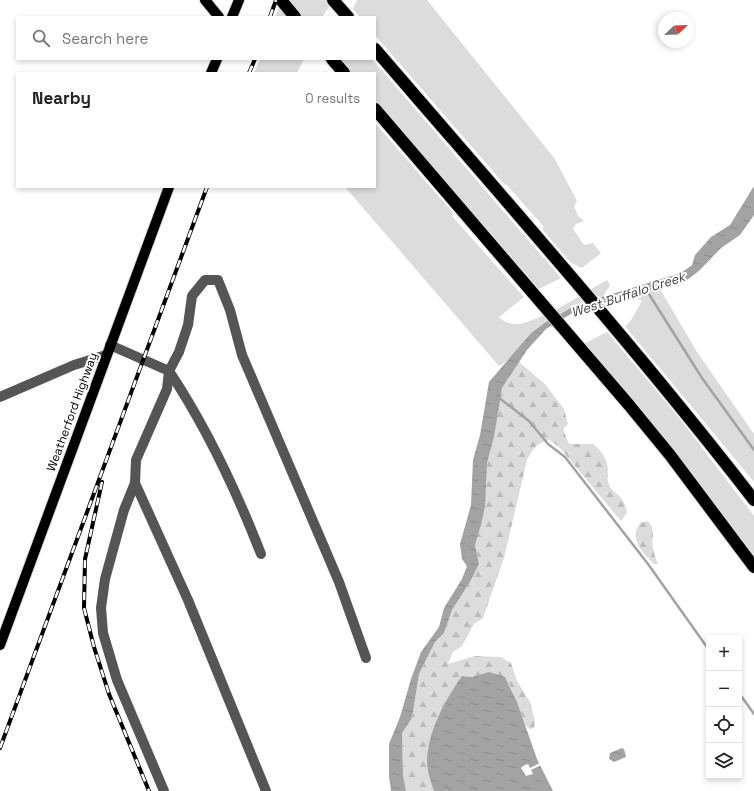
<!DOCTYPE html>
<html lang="en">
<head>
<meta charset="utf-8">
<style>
	:root { --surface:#fff; --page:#f2f2f2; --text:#222; --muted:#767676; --line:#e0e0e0 }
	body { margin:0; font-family:"Space Grotesk",sans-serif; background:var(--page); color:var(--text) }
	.controls { position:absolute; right:12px; bottom:12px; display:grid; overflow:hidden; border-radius:0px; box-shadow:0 2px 6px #0003 }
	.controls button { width:36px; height:36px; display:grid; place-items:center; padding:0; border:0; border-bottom:1px solid var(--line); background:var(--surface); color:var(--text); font:20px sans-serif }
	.compass { position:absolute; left:658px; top:12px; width:36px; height:36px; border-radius:50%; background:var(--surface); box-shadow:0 2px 6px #0003; rotate:67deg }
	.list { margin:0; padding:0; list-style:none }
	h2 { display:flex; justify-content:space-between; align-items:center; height:52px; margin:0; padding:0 16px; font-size:17px }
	h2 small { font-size:13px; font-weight:400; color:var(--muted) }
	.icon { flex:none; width:22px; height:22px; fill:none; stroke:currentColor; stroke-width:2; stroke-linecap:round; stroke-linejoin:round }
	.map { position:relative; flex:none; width:754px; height:791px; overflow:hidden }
	.search { position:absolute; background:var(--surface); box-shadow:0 2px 6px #0003; left:16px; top:16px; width:360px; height:44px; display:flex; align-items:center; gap:10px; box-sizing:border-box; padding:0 14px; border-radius:0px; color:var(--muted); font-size:15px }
	.panel { position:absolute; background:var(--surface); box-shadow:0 2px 6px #0003; left:16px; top:72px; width:360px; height:116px; border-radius:0px }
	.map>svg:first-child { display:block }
	.green { fill:#dcdcdc }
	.forest { fill:url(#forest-firs) }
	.water { fill:url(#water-ripples) }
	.pier { fill:#fff }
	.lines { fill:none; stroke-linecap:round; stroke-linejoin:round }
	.stream { stroke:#a3a3a3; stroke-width:2.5 }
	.major-casing { stroke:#dbdbdb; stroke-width:12 }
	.highway-casing { stroke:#dbdbdb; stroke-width:14 }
	.minor { stroke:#555; stroke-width:10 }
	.major { stroke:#000; stroke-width:10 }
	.highway { stroke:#000; stroke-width:12 }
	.rail-casing { stroke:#000; stroke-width:4 }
	.rail { stroke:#fff; stroke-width:2.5; stroke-dasharray:8; stroke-linecap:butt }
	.labels { text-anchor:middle; stroke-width:4; stroke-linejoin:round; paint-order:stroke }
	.street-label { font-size:12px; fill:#000; stroke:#fff }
	.water-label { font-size:13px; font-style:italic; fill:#444; stroke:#fff }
</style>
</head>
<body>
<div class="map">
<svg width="754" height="791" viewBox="0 0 754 791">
	<defs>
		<pattern id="forest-firs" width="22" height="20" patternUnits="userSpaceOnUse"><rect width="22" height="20" fill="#dcdcdc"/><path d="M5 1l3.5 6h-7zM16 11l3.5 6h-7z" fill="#bbb"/></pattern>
		<pattern id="water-ripples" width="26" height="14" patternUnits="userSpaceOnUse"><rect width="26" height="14" fill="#a3a3a3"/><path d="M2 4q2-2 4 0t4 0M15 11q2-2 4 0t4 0" fill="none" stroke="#8b8b8b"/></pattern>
	</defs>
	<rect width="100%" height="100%" fill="#fff"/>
	<!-- green -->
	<g class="green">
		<path d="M282 0H334L322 17H275Z"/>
		<path d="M357 0H427L555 159 577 201 574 206 578 216 584 221 576 224 573 229 584 245 594 243 595 246 601 253 582 268 571 263 542 229 544 227 506 184 505 185 375 35V17H360L353 9Z"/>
		<path d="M260 59H304L297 73H254Z"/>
		<path d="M340 59H372L561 278 539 289 375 100V73H352Z"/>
		<path d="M375 123 454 214 452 216 524 297 499 317C504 322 511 325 518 324 542 321 585 292 607 280L610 285 603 297C578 305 551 314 531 333 521 343 512 360 499 366L345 187H375Z"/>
		<path d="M660 289 697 352 754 434V482L625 326 631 320 642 301 638 299 641 294Z"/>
		<path d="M607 332 680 419 754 516V555L670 445 585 343Z"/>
	</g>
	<!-- forest -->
	<g class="forest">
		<path d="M519 362 545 384 564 409 568 424 563 429 569 444H593C602 451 607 458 608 470 608 474 607 479 608 482 612 496 624 492 627 513L621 521 560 448 550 440C537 442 533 449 527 460L504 558 483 618 474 624 462 646 453 652 448 664 475 656 501 657 511 663 517 681 530 702 535 721 534 728 530 729 526 726 509 684 486 673 472 677 465 676 444 704 429 748 427 762 434 791H406L403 775 402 733 412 718 419 674 435 642 444 633 452 610 470 582 479 564 475 545 481 525 487 463 494 437 499 402 502 388Z"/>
		<path d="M647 521C657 529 651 537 653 548 654 554 656 559 658 564H654C646 556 633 544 636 531 637 528 639 526 640 523Z"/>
	</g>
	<!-- water -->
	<g class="water">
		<path d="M754 186V215L740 235 721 248 700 270 686 281 625 297 612 302 579 309 546 329 527 350 502 388 494 437 487 463 485 506 481 525 475 545 479 564 470 582 452 610 444 633 435 642 419 674 412 718 402 733 403 775 406 791H391L389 776V744L400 717 411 679 421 652 439 627 444 608 462 579 467 566 462 559 460 544 471 505 473 460 480 435 489 382 531 333 544 323 576 305 681 273 692 265 695 255 711 237 730 225Z"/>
		<path d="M489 672 505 677 517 702 537 759 553 791H434C431 782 427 771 427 761 428 731 445 700 462 676L472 677Z"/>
		<path d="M622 748 624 749 626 757 614 762 609 759 610 753Z"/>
	</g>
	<!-- pier -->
	<g class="pier">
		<path d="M599 296 607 305 588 309 581 302Z"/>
		<path d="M540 763 541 765 531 770 533 774 526 776 521 768 523 766 528 764 530 768Z"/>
	</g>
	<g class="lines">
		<!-- stream -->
		<g class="stream">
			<path d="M647 291 702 378 754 450"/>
			<path d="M498 397 529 421 548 444 565 457 648 564 709 650"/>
			<path d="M739 693 754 714"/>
		</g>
		<!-- major casing -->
		<g class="major-casing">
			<g id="major">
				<path d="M205 0 219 17"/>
				<path d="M232 17 239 0"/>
				<path d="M211 73 217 59"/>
				<path d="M0 645 169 187"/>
			</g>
		</g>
		<!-- highway casing -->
		<g class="highway-casing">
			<g id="highway">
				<path d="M281 0 295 17"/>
				<path d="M333 0 348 17"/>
				<path d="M375 49C503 198 634 345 754 500"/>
				<path d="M332 59 344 73"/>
				<path d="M375 109 629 405 670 455 754 567"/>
			</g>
		</g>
		<!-- minor -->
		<g class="minor">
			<path d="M110 345 169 371 179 352 188 325 192 296 205 280H218L230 310 242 355 339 582 366 658"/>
			<path d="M169 371 167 389 136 460 135 483 188 600 266 791"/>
			<path d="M169 371C207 428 236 490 261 554"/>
			<path d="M0 397 74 365 106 355"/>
			<path d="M135 483 124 510 105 579 101 608 103 633 117 680 164 791"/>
		</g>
		<!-- major -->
		<use href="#major" class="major"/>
		<!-- highway -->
		<use href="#highway" class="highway"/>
		<!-- rail casing -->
		<g class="rail-casing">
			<g id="rail">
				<path d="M270 17 276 0"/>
				<path d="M249 73 255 59"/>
				<path d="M102 482 85 559 84 608 94 647 109 694 149 791"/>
				<path d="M0 748 207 187"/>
			</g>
		</g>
		<!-- rail -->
		<use href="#rail" class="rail"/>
	</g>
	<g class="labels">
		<!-- street labels -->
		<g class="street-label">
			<text transform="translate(72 412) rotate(-70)" y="4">Weatherford Highway</text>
		</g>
		<!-- water labels -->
		<g class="water-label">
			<text transform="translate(628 294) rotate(-18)" y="5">West Buffalo Creek</text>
		</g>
	</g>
</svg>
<div class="controls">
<button>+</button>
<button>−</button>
<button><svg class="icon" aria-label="locate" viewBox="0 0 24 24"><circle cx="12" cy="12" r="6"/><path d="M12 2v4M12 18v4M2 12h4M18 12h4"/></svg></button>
<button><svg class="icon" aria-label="layers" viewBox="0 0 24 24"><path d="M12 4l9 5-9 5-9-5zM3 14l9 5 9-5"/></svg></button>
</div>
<svg class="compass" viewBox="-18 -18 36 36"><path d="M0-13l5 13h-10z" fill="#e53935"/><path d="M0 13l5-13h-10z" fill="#767676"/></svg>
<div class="search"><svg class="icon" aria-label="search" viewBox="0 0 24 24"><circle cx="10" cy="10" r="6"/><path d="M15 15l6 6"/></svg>Search here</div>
<section class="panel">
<h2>Nearby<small>0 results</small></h2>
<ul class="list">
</ul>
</section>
</div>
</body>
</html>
